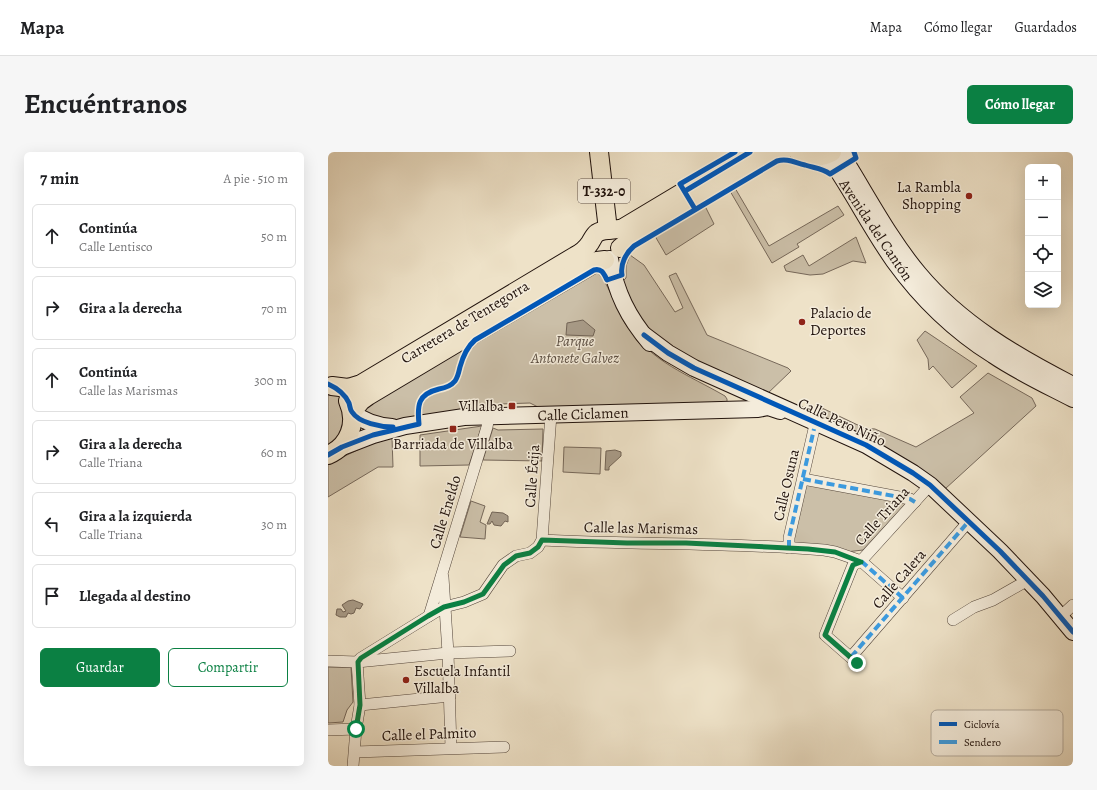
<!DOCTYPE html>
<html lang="es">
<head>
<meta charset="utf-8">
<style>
	:root { --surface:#fff; --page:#f6f6f6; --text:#202124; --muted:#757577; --line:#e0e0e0; --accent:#0b8043 }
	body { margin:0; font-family:Alegreya,serif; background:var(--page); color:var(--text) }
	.controls { position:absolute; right:12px; top:12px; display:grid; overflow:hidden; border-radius:6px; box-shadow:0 4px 16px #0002 }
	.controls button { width:36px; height:36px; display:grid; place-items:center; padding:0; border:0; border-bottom:1px solid var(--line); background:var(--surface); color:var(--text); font:20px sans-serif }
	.stop { position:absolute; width:12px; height:12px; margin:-9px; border:3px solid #0b8043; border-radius:50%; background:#fff }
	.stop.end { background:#0b8043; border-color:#fff; box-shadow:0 1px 4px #0008 }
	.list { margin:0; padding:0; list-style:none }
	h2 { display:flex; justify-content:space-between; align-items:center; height:52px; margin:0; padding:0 16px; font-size:17px }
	h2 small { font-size:13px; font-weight:400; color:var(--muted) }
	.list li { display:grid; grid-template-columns:26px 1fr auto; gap:12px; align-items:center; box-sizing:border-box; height:64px; margin:0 8px 8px; padding:0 8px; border:1px solid var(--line); border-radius:6px }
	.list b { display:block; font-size:15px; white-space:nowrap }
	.list p { margin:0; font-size:13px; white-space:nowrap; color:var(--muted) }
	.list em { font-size:13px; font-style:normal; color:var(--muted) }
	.actions { display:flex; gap:8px; padding:12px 16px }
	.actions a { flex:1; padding:9px 0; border:1px solid var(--accent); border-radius:6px; text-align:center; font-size:14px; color:var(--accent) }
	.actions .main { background:var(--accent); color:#fff }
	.icon { flex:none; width:22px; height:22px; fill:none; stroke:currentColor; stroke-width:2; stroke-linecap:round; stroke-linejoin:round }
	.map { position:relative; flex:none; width:745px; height:614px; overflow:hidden; border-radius:6px }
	header { display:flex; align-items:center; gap:24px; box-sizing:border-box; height:56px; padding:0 20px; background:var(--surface); border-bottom:1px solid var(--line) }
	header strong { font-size:19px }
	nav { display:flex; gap:22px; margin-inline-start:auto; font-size:14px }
	.intro { display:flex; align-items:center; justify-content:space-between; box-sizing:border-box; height:96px; padding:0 24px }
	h1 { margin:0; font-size:28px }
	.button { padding:10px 18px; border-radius:6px; background:var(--accent); color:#fff; font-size:14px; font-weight:700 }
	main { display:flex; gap:24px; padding:0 24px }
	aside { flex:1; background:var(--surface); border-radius:6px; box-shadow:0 4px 16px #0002 }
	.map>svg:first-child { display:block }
	.green { fill:#cbbfa8; stroke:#76685a }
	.water { fill:#a89b88; stroke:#726456 }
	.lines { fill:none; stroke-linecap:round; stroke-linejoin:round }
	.street-casing { stroke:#54463b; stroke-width:12 }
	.secondary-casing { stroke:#20120c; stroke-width:18 }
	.primary-casing { stroke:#20120c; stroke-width:20 }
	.street { stroke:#f4ecdb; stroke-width:11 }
	.secondary { stroke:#f4ecdb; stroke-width:16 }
	.primary { stroke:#eee2c8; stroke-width:18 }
	.quiet { stroke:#3c9ade; stroke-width:4; stroke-dasharray:8 4; stroke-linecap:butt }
	.cycleway-casing { stroke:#f4ecdb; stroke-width:8 }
	.cycleway { stroke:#0057b8; stroke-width:5 }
	.route { stroke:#0b8043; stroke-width:5 }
	.poi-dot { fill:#8f2418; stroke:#f4ecdb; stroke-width:1.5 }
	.labels { text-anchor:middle; stroke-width:3; stroke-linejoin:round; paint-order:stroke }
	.shield { fill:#f4ecdb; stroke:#60534a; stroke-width:1 }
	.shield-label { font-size:14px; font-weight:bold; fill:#20120c }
	.poi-label { font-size:15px; fill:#20120c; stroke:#f4ecdb; text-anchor:end }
	.street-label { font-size:15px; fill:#20120c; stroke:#f4ecdb }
	.park-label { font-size:15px; font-style:italic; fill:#5c4f43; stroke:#f4ecdb }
	.key { fill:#f4ecdb; stroke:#b4ab9d; stroke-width:1 }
	.key-label { font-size:11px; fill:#20120c }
</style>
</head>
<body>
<header>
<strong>Mapa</strong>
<nav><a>Mapa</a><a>Cómo llegar</a><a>Guardados</a></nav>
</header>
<div class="intro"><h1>Encuéntranos</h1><a class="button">Cómo llegar</a></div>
<main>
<aside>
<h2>7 min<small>A pie · 510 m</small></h2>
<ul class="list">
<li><svg class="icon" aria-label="ahead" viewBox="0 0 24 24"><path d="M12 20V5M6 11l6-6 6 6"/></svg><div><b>Continúa</b><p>Calle Lentisco</p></div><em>50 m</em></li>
<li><svg class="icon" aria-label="right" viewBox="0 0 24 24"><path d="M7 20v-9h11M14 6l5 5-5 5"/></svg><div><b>Gira a la derecha</b></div><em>70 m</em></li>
<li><svg class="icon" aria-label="ahead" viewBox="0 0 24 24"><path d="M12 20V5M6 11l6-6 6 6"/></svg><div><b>Continúa</b><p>Calle las Marismas</p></div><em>300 m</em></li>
<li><svg class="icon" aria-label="right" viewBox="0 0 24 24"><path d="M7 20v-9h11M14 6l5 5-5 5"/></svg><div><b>Gira a la derecha</b><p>Calle Triana</p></div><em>60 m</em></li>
<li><svg class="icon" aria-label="left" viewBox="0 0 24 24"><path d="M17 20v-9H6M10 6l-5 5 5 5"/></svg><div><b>Gira a la izquierda</b><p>Calle Triana</p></div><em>30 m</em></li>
<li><svg class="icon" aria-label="arrive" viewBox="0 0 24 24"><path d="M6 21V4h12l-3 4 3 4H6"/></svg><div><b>Llegada al destino</b></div></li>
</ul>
<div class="actions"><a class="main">Guardar</a><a>Compartir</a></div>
</aside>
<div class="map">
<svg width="745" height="614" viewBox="0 0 745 614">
	<rect width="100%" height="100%" fill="#eee2c8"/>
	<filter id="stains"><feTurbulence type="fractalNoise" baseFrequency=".005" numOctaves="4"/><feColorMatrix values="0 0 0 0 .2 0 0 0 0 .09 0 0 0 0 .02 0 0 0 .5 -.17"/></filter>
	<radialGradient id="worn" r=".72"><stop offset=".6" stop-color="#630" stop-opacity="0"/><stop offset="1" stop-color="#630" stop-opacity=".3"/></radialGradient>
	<!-- green -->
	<g class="green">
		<path d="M407 36 441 94 510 54 516 63 469 92 471 95 444 111 402 39Z"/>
		<path d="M377 54 386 72 338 103 327 84Z"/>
		<path d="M528 85 538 111 525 109 495 122 482 123 458 119 456 114 475 103 481 114Z"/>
		<path d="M302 103 316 113 347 160 355 156 341 124 348 121 379 183 460 216 463 219 438 243 368 213 331 188 309 163 295 129 298 126V114Z"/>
		<path d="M269 121C277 123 291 163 298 173 325 211 359 222 397 244L399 247V250L212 256 202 251 172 252 161 257 94 272C92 253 94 244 114 239 119 238 124 237 128 233 134 227 134 217 136 209 139 202 144 196 149 191Z"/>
		<path d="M597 179 649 214 624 236 605 214 601 218 600 207 589 188Z"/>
		<path d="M142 193 134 207 127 230C120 236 114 236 106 238 90 243 89 258 91 272L35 268 0 303V232L4 234Z"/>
		<path d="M660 221 704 246 708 254 617 337C580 303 537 287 491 267L494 256 536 276 547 277 588 295 646 261 632 245Z"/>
		<path d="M154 274 141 313 92 314V283Z"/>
		<path d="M165 276 170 278 215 277 214 309 155 308Z"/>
		<path d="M64 286 65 315H50L0 345V312L40 293Z"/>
		<path d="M236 295 273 296 272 322 235 320Z"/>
		<path d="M475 327 582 347 535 398 518 400 461 391Z"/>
		<path d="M143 349 157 354 152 370 158 373 157 387 132 385Z"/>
		<path d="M0 515H23L25 550 19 558 15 570 0 571Z"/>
	</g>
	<!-- water -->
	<g class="water">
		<path d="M255 168 267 178 265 184 238 183 239 171Z"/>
		<path d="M287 298 293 300V304L281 315V318H277L278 299Z"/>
		<path d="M164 360 175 361 180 364V370L177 369 173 374 166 373 164 369 162 372H159Z"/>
		<path d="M25 448 35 452 32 457 28 456 26 461 23 462 20 461 18 465H12L8 463 9 457H13L15 460 18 459 14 453 20 449Z"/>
	</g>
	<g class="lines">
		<!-- street casing -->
		<g class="street-casing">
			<g id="street">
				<path d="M475 327 582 347 587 350"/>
				<path d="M214 388C308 393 402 390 496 398L507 400 533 409 575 446"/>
				<path d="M461 396V386L486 277"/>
				<path d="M115 425 120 501 123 596"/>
				<path d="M101 464 159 275 161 264"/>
				<path d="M732 465 745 453"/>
				<path d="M625 468 646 455 665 448 700 428"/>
				<path d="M523 505 641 369"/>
				<path d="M0 509 29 510 33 506 101 464 116 455 136 450 155 442 175 413 188 404 202 401 210 395 214 388 223 262"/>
				<path d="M529 511 497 483 525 413 533 409 602 333"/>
				<path d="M32 553 122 544"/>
				<path d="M0 578 28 577"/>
				<path d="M27 600 176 595"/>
				<path d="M25 614 28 577 32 553 29 510 120 501 182 499"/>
			</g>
		</g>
		<!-- secondary casing -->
		<g class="secondary-casing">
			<g id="secondary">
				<path d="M517 0V6L521 15C543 51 564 90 591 122 632 171 688 204 745 233"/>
				<path d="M489 5 499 8 506 13C527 44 544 78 566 109 592 145 627 179 665 203 690 220 718 233 745 247"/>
				<path d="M282 107C288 141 300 165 322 191"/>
				<path d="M316 183 340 201 366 216 538 293 585 321 602 333 672 399 715 444 745 480"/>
				<path d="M24 260C36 270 48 274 64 275"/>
				<path d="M14 295 45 283 77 274 136 265 430 257 440 255 452 259"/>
			</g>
		</g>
		<!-- primary casing -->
		<g class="primary-casing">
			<g id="primary">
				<path d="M271 0 280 78"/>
				<path d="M470 0C481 6 493 6 504 0"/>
				<path d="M292 96 302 88 438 6 446 2 455 0"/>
				<path d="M4 234 20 236 33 232 247 104C253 101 258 97 262 91 264 88 266 83 269 81 276 76 286 79 295 76L422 0"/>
				<path d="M24 260 33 249 40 244 256 115 269 109 277 108"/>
				<path d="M0 303C21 294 30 271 20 249"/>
			</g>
		</g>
		<!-- street -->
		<use href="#street" class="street"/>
		<!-- secondary -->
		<use href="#secondary" class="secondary"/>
		<!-- primary -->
		<use href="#primary" class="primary"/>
		<!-- quiet -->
		<g class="quiet">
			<path d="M475 327 582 347 587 350"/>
			<path d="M461 396V386L486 277"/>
			<path d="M533 409 575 446"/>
			<path d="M497 483 529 511"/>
			<path d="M523 505 641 369"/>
		</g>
		<!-- cycleway casing -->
		<g class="cycleway-casing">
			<g id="cycleway">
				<path d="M357 39 422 0"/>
				<path d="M367 57 352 32 407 0"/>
				<path d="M316 183 340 201 366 216 538 293 585 321 602 333 672 399 715 444 745 480"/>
				<path d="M0 232C9 236 17 242 21 251 22 254 22 258 24 260 31 271 53 275 65 275"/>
				<path d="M0 303 14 295 45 283 91 272C89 253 90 242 111 237 117 236 123 234 127 229 130 225 131 219 132 215 135 204 139 195 147 188L266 118C274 116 276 122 279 128L294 123C292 112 298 101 306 94L449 9C460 6 467 11 477 13 486 16 494 16 502 22L528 6 526 0"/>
			</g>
		</g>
		<!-- cycleway -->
		<use href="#cycleway" class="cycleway"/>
	</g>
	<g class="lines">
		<!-- route -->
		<path class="route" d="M28 577 32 553 30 510 33 506 100 464 116 455 136 450 155 442 176 413 188 404 202 401 210 395 214 388 299 391H358L480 397 507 400 533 410 525 413 497 483 529 511"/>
	</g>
	<!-- markers -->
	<g class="poi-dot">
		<circle cx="641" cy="44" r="4"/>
		<circle cx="474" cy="170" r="4"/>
		<rect x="180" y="250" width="8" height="8" rx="2"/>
		<rect x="121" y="273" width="8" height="8" rx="2"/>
		<circle cx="78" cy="528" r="4"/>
	</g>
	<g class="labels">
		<!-- shield labels -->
		<rect class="shield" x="250" y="27" width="52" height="24" rx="3"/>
		<g class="shield-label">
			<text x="276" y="44">T-332-0</text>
		</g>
		<!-- poi labels -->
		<g class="poi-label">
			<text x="633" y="40">La Rambla<tspan x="633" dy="17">Shopping</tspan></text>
			<text x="482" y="166" text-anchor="start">Palacio de<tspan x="482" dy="17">Deportes</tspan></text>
			<text x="176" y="259">Villalba</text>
			<text x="125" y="297" text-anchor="middle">Barriada de Villalba</text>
			<text x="86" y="524" text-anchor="start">Escuela Infantil<tspan x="86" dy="17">Villalba</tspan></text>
		</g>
		<!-- street labels -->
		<g class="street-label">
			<text transform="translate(548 78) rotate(56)" y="5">Avenida del Cantón</text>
			<text transform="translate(137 170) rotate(-31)" y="5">Carretera de Tentegorra</text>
			<text transform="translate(255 262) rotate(-2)" y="5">Calle Ciclamen</text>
			<text transform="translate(514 270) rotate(25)" y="5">Calle Pero Niño</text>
			<text transform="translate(204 324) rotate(-86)" y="5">Calle Écija</text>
			<text transform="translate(458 333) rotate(-77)" y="5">Calle Osuna</text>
			<text transform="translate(117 360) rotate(-73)" y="5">Calle Eneldo</text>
			<text transform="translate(554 364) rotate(-48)" y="5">Calle Triana</text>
			<text transform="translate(313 376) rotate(1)" y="5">Calle las Marismas</text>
			<text transform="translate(571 427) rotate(-49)" y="5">Calle Calera</text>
			<text transform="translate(101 582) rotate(-2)" y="5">Calle el Palmito</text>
		</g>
		<!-- park labels -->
		<g class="park-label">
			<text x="247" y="194">Parque<tspan x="247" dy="17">Antonete Galvez</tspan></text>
		</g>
	</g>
	<!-- legend -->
	<rect x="603" y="558" width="132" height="46" rx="6" class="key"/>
	<rect x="611" y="570" width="18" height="4" fill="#0057b8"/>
	<rect x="611" y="588" width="18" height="4" fill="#3c9ade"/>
	<g class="key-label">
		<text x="636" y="576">Ciclovía</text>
		<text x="636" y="594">Sendero</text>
	</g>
	<rect width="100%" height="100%" filter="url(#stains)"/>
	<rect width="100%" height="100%" fill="url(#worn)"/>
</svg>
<div class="controls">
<button>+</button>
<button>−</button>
<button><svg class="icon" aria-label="locate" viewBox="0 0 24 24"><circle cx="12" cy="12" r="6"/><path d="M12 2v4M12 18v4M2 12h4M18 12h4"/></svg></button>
<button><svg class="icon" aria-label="layers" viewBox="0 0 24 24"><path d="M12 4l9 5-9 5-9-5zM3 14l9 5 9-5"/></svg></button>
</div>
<div class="stop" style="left:28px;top:577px"></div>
<div class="stop end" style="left:529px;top:511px"></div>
</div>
</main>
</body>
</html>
